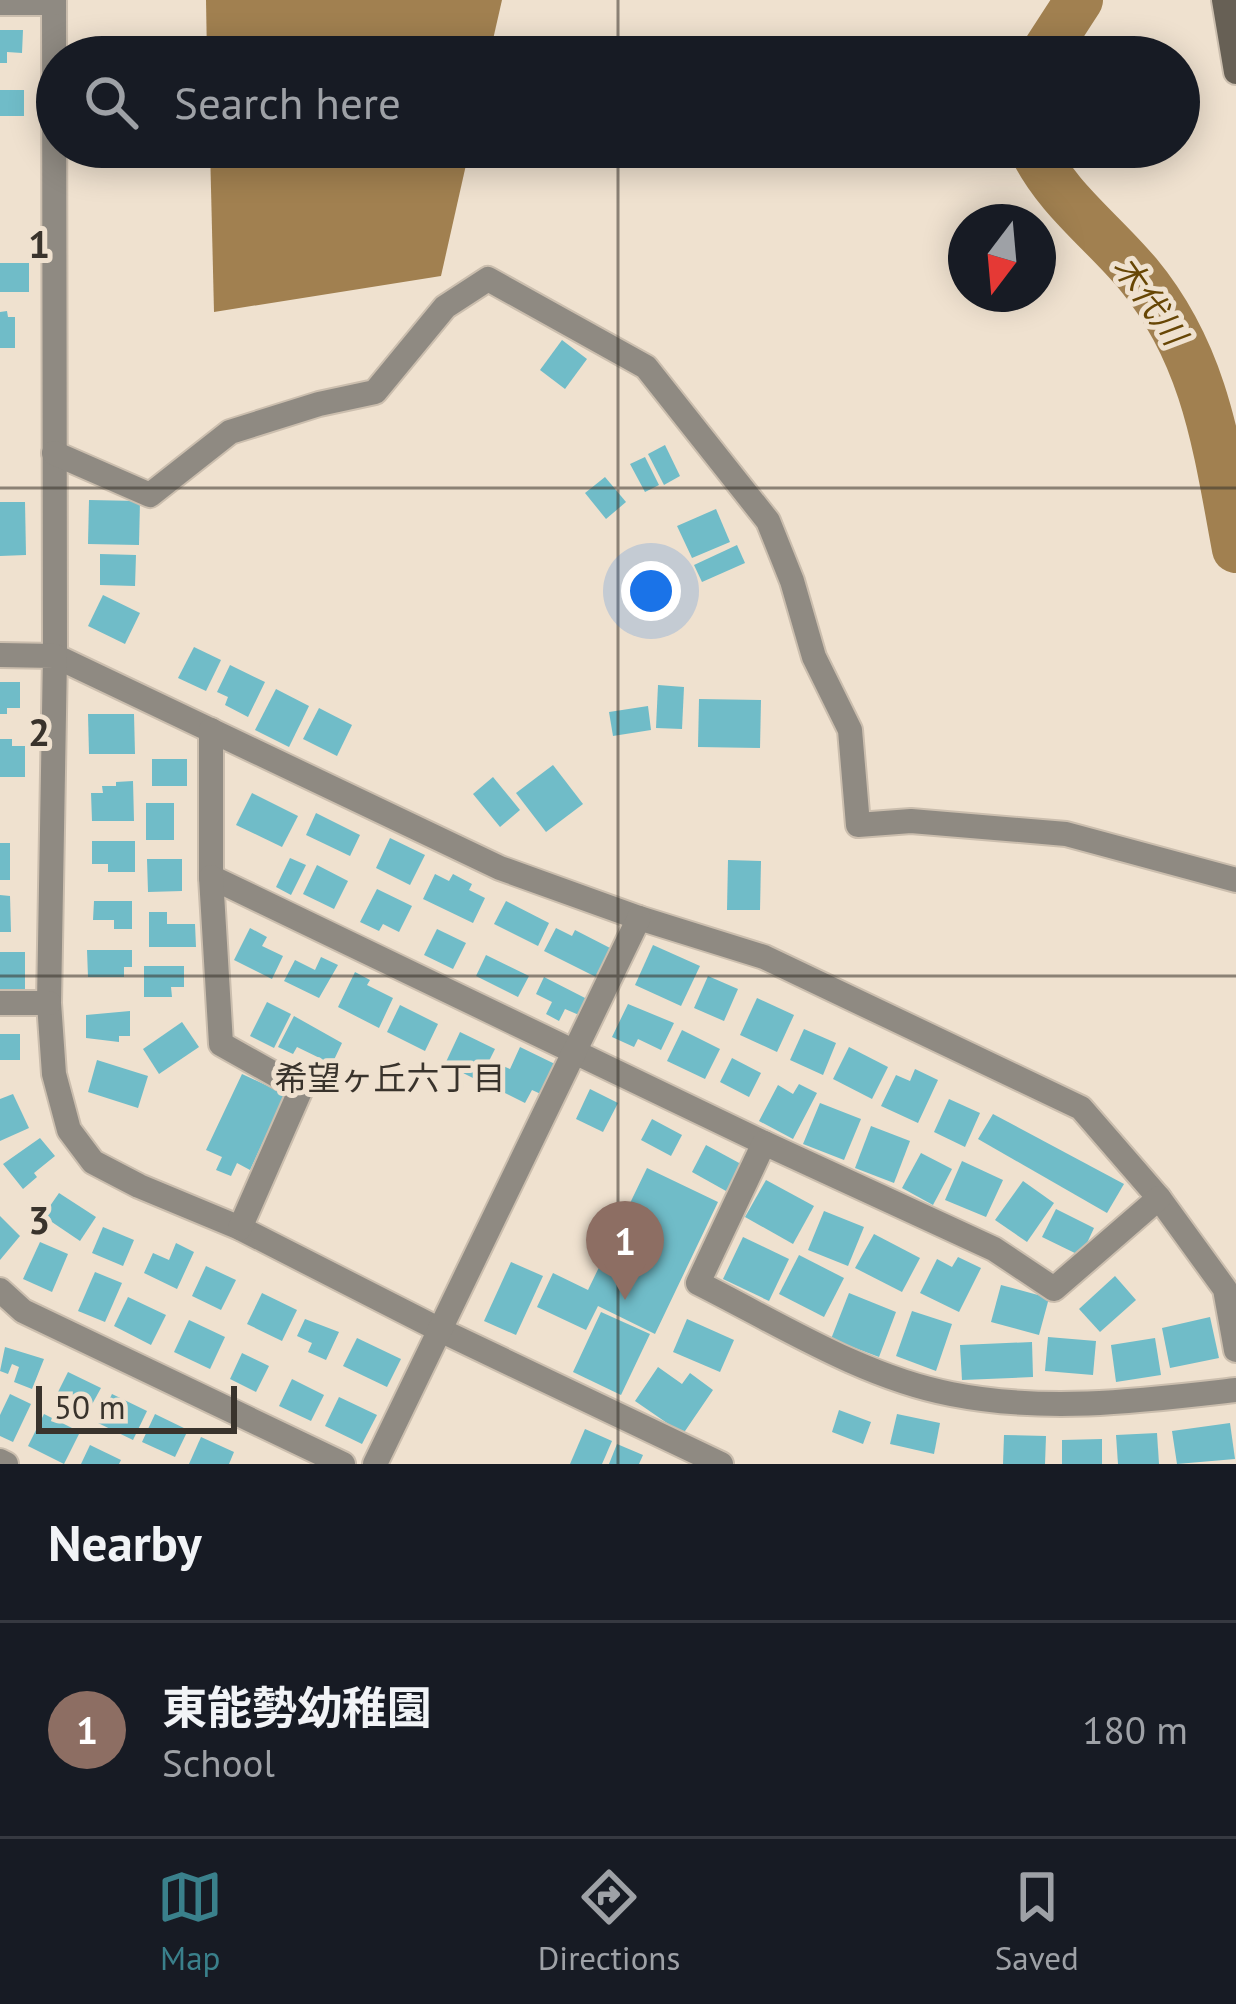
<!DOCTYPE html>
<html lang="en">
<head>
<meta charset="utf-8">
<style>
	:root { --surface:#171b24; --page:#242831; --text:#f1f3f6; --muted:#9ea1a6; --line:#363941; --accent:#3a808b }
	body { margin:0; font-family:"PT Sans","Noto Sans JP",sans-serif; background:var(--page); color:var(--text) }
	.compass { position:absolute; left:948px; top:204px; width:108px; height:108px; border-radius:50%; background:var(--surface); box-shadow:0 6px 30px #0003; rotate:196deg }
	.scale { position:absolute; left:36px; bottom:30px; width:201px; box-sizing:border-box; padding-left:12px; border:6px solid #39332c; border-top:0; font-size:33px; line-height:42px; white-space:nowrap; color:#39332c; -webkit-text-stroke:9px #efe1cf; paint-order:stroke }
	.you { position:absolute; left:651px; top:591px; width:42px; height:42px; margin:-30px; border:9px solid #fff; border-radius:50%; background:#1a73e8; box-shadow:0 0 0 18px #1a73e833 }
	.badge { display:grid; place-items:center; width:78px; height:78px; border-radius:50%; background:var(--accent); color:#fff; font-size:39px; font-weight:700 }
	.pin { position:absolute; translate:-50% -99px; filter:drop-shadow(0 3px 6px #0008) }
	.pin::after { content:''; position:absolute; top:63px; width:42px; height:36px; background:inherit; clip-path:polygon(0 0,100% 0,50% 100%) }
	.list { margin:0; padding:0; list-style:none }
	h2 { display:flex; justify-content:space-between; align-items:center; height:156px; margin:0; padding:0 48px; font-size:51px }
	h2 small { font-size:39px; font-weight:400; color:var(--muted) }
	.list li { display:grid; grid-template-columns:78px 1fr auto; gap:36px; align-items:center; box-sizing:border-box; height:216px; padding:0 48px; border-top:3px solid var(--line) }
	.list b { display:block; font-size:45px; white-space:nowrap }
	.list p { margin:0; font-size:39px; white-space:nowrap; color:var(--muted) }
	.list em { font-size:39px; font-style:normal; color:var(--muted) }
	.icon { flex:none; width:66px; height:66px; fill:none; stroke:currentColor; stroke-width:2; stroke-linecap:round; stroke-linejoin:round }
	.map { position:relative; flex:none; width:1236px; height:1464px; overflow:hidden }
	.search { position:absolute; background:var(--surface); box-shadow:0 6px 30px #0003; left:36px; right:36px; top:36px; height:132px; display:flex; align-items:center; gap:30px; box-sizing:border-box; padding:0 42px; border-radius:66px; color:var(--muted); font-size:45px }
	.sheet { height:372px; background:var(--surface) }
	nav { display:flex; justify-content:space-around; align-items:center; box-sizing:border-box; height:168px; border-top:3px solid var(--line); background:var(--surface); font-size:33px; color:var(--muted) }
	nav a { display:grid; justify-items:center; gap:6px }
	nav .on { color:var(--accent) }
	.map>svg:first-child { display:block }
	.water { fill:#a18050 }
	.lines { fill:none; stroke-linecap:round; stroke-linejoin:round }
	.river { stroke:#a18050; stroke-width:48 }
	.building { fill:#70bcc8 }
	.street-casing { stroke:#cbbeae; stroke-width:28 }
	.secondary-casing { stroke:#cbbeae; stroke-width:28 }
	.street { stroke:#8f8a82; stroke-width:24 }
	.secondary { stroke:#676055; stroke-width:24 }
	.grid { fill:none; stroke:#39332c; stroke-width:3; stroke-opacity:0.55 }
	.labels { text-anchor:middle; stroke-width:10; stroke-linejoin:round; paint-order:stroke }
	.water-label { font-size:33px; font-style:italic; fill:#674605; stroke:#efe1cf }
	.neighbourhood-label { font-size:33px; fill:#39332c; stroke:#efe1cf }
	.grid-label { font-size:39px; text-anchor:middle; font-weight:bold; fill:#39332c; stroke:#efe1cf; stroke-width:10; stroke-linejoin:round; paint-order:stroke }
</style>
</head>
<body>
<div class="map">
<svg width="1236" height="1464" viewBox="0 0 1236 1464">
	<rect width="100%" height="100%" fill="#efe1cf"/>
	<!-- water -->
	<g class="water">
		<path d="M206 0H502L489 57H207Z"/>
		<path d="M210 147H470L441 276 214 312Z"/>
	</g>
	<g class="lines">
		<!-- river -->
		<g class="river">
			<path d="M1042 57 1079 0"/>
			<path d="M1032 147C1056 198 1102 231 1138 274 1206 356 1217 448 1236 549"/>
		</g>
	</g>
	<!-- building -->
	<g class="building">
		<path d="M0 30H23L22 53 7 52V63H0Z"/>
		<rect x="0" y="90" width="24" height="26"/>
		<rect x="0" y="263" width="29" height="29"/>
		<path d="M7 311 8 317H15V348H0V312Z"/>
		<path d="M562 340 587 359 565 389 540 370Z"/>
		<path d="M665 445 680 476 664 485 648 454Z"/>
		<path d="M645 457 659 485 645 492 630 464Z"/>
		<path d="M605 477 626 502 606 519 585 493Z"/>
		<path d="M89 500 140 501 139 545 88 544Z"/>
		<path d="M0 502H25L26 555 0 556Z"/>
		<path d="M716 509 730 542 692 558 677 526Z"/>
		<path d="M737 545 745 563 702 582 694 565Z"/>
		<path d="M100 554 136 555 135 586 100 585Z"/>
		<path d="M103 595 140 613 125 644 88 626Z"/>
		<path d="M194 647 221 660 206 691 178 678Z"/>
		<path d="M230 665 265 682 248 717 225 705 228 697 217 692Z"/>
		<path d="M0 682H20V708H7V714H0Z"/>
		<path d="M658 685 684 687 682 729 656 728Z"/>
		<path d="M276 689 309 706 289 747 255 730Z"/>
		<path d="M699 699 761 700 760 748 698 747Z"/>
		<path d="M648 706 651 730 613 736 609 712Z"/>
		<path d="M319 708 352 725 337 756 303 739Z"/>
		<path d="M88 714H134L135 754H89Z"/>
		<path d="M0 739H12V746H25V777H0Z"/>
		<rect x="152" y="759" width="35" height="27"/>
		<path d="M553 765 583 804 546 832 516 793Z"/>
		<path d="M493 777 520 810 500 827 473 794Z"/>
		<path d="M133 781 134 821H92L91 793H103L102 786H116V782Z"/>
		<path d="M252 793 298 816 282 847 236 825Z"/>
		<rect x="146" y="803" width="28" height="37"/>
		<path d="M316 813 360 835 350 856 306 835Z"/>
		<path d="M390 838 425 855 410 885 376 868Z"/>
		<path d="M92 841H135V872H108V864H92Z"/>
		<rect x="0" y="843" width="10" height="37"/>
		<path d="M290 858 306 865 291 895 276 887Z"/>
		<path d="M147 859H182V891L148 892Z"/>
		<path d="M728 860 761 861 760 910H727Z"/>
		<path d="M317 865 348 881 334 909 303 894Z"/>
		<path d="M435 874 449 881 453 874 472 884 469 890 485 898 473 923 423 899Z"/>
		<path d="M377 889 412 906 399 932 383 924 379 931 360 922Z"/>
		<path d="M0 895 10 896 11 932H0Z"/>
		<path d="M94 901H132V929H114V920H93Z"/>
		<path d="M506 901 549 923 538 946 494 924Z"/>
		<path d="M149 912H167V924H195L196 947H149Z"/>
		<path d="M250 928 267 937 262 946 283 956 272 979 234 960Z"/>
		<path d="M556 928 572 936 575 930 612 949 598 978 544 951Z"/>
		<path d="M437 929 466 943 453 969 424 955Z"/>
		<path d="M653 945 700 966 681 1006 635 985Z"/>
		<path d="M87 950H132V967H124V977H88Z"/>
		<rect x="0" y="952" width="25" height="38"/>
		<path d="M486 955 529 976 518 997 476 976Z"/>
		<path d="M321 957 338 965 319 998 284 981 295 960 315 970Z"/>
		<path d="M144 966H184V987H171L172 997H144Z"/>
		<path d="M355 972 370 980 367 985 393 998 379 1028 338 1007Z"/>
		<path d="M708 976 738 989 724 1021 694 1008Z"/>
		<path d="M544 977 587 999 579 1015 565 1009 559 1021 546 1014 552 1002 536 994Z"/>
		<path d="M757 998 794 1015 777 1052 740 1035Z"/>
		<path d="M267 1002 291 1014 274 1048 250 1036Z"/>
		<path d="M628 1004 674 1023 661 1050 638 1039 634 1047 612 1037Z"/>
		<path d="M400 1005 438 1024 425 1051 387 1032Z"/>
		<path d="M130 1011V1036H119V1042L86 1038V1015Z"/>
		<path d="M294 1016 342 1043 332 1064 297 1047 293 1054 278 1047Z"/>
		<path d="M182 1022 199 1047 159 1074 143 1049Z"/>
		<path d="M804 1029 836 1043 823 1075 790 1060Z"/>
		<path d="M682 1030 720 1049 705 1079 667 1061Z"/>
		<path d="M460 1032 495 1049 479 1081 445 1064Z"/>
		<rect x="0" y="1034" width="20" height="26"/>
		<path d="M520 1047 557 1065 543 1095 532 1090 525 1103 493 1087 503 1066 510 1069Z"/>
		<path d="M849 1047 888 1067 872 1099 833 1079Z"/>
		<path d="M732 1058 761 1073 749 1097 720 1082Z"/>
		<path d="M97 1060 148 1076 138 1108 88 1092Z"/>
		<path d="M915 1069 938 1080 918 1123 881 1106 896 1075 910 1081Z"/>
		<path d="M242 1074 285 1094 250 1170 237 1163 231 1176 216 1170 222 1157 206 1150Z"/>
		<path d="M799 1084 817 1093 793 1139 759 1121 778 1085 793 1094Z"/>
		<path d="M590 1089 618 1103 603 1132 576 1119Z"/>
		<path d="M13 1094 29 1128 0 1141V1099Z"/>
		<path d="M949 1099 980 1113 965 1147 934 1132Z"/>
		<path d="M820 1103 861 1119 844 1160 803 1144Z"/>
		<path d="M993 1114 1124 1184 1107 1213 978 1139Z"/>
		<path d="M652 1119 682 1135 671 1156 641 1140Z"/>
		<path d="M871 1126 910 1141 894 1183 855 1168Z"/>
		<path d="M40 1138 55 1156 34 1173 37 1177 23 1189 3 1164Z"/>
		<path d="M706 1145 741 1164 726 1191 692 1172Z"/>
		<path d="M921 1153 952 1169 933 1205 902 1188Z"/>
		<path d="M962 1161 1003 1180 986 1217 945 1200Z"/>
		<path d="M647 1168 718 1202 655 1334 598 1306 586 1330 537 1307 553 1273 588 1290Z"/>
		<path d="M766 1180 814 1206 793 1244 745 1217Z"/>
		<path d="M1023 1181 1054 1203 1027 1242 995 1220Z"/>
		<path d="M59 1193 96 1217 80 1241 43 1216Z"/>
		<path d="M1056 1209 1094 1228 1081 1256 1042 1237Z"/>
		<path d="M824 1211 864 1227 848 1266 808 1250Z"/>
		<path d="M0 1216 20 1236 0 1260Z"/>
		<path d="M103 1227 134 1240 123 1266 92 1253Z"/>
		<path d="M874 1234 920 1258 902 1292 855 1268Z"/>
		<path d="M743 1237 789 1259 769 1301 723 1279Z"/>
		<path d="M40 1242 68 1254 52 1292 23 1279Z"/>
		<path d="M176 1243 194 1252 177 1289 144 1273 153 1253 169 1260Z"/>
		<path d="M799 1255 844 1278 824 1317 779 1294Z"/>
		<path d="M958 1257 981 1268 959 1312 920 1293 937 1259 952 1267Z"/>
		<path d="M511 1262 543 1276 516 1335 484 1321Z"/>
		<path d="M206 1266 236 1280 221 1310 192 1296Z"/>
		<path d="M95 1272 122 1283 105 1322 78 1311Z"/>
		<path d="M1115 1276 1136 1300 1100 1332 1079 1309Z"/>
		<path d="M1001 1285 1049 1298 1039 1335 991 1322Z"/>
		<path d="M262 1293 297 1310 282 1341 247 1324Z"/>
		<path d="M849 1293 896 1312 879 1357 831 1339Z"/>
		<path d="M128 1297 166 1315 151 1345 114 1326Z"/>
		<path d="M912 1311 952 1324 936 1371 896 1356Z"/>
		<path d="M601 1312 650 1334 621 1395 573 1372Z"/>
		<path d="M1210 1317 1219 1358 1170 1368 1162 1328Z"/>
		<path d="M305 1319 339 1332 326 1360 308 1352 312 1343 297 1336Z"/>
		<path d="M687 1319 734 1340 720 1372 673 1352Z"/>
		<path d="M189 1320 225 1337 210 1369 174 1352Z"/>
		<path d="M1048 1337 1096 1341 1093 1375 1045 1371Z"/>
		<path d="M357 1338 401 1359 387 1387 343 1366Z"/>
		<path d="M1155 1338 1161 1375 1116 1382 1111 1345Z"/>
		<path d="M1032 1342 1033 1377 962 1380 960 1345Z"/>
		<path d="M5 1347 44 1359 32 1389 14 1382 19 1367 12 1364 8 1374 0 1371Z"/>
		<path d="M242 1353 269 1366 256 1392 230 1379Z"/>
		<path d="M658 1367 682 1384 690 1373 713 1390 683 1434 635 1401Z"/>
		<path d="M68 1372 101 1388 90 1408 58 1392Z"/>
		<path d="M292 1379 324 1395 311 1421 279 1406Z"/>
		<path d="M10 1394 31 1404 13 1442 0 1436V1415Z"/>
		<path d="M112 1394 147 1411 133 1440 98 1423Z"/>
		<path d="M339 1397 377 1415 362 1444 325 1426Z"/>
		<path d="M839 1410 871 1422 863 1444 832 1432Z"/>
		<path d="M44 1414 80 1432 64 1464 28 1446Z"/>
		<path d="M155 1414 188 1430 175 1457 142 1442Z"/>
		<path d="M897 1414 940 1423 934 1454 890 1444Z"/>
		<path d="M1230 1423 1235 1459 1177 1464 1172 1431Z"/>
		<path d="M585 1429 612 1441 602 1464H570Z"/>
		<path d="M1157 1433 1159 1464H1118L1116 1435Z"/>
		<path d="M1004 1435 1046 1436 1045 1464H1003Z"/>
		<path d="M201 1437 234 1452 229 1464H189Z"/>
		<path d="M1102 1439V1464H1062V1440Z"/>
		<path d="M617 1444 643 1455 639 1464H609Z"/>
		<path d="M90 1445 121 1460 119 1464H81Z"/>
	</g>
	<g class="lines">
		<!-- street casing -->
		<g class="street-casing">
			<g id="street">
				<path d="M54 0 55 656 500 868 639 918 764 957 1081 1108 1159 1198 1225 1289 1236 1350"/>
				<path d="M0 3H54"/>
				<path d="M54 453 150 495 230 432 319 404 375 392 445 307 488 279 646 367 768 521 792 581 814 657 850 730 858 825 911 821 1066 834 1236 880"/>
				<path d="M0 655 55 656 49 1003 54 1074 69 1130 93 1162 139 1186 240 1228 440 1330 721 1464"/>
				<path d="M211 730V877L764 1143"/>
				<path d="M211 877 221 1044 301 1089 240 1228"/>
				<path d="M0 1003H49"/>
				<path d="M1159 1198 1054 1289 994 1249 764 1143 698 1283C778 1323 862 1377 951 1394 1047 1413 1140 1401 1236 1390"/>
				<path d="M0 1290 23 1311 343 1464"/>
				<path d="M0 1461 6 1464"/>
				<path d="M375 1464 639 918"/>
			</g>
		</g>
		<!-- secondary casing -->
		<g class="secondary-casing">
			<path id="secondary" d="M1224 0 1236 72"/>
		</g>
		<!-- street -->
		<use href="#street" class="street"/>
		<!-- secondary -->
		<use href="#secondary" class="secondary"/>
	</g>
	<!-- grid -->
	<path class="grid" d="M618 0V57M618 147V1464M0 488H1236M0 976H1236"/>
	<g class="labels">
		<!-- water labels -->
		<g class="water-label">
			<text transform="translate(1150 300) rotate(55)" y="12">木代川</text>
		</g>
		<!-- neighbourhood labels -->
		<g class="neighbourhood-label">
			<text x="390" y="1090">希望ヶ丘六丁目</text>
		</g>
	</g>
	<g class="grid-label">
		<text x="39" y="258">1</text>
		<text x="39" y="746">2</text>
		<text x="39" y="1234">3</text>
	</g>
</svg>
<svg class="compass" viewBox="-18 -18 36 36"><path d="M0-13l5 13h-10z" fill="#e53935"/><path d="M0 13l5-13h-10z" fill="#9ea1a6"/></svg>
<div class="scale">50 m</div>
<div class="you"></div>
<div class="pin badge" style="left:625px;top:1300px;background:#8d6e63">1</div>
<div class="search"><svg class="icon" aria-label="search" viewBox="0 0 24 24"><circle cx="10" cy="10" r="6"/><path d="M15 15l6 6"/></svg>Search here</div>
</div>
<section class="sheet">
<h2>Nearby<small></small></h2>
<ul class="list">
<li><span class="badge" style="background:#8d6e63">1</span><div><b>東能勢幼稚園</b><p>School</p></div><em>180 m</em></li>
</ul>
</section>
<nav>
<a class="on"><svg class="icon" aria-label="map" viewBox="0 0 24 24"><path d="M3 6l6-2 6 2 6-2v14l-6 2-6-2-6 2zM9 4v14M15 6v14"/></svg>Map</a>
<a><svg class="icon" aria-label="directions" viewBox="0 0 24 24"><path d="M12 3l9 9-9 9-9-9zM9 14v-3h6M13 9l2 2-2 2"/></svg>Directions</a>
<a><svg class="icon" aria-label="saved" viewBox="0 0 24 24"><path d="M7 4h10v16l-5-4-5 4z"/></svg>Saved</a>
</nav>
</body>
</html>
